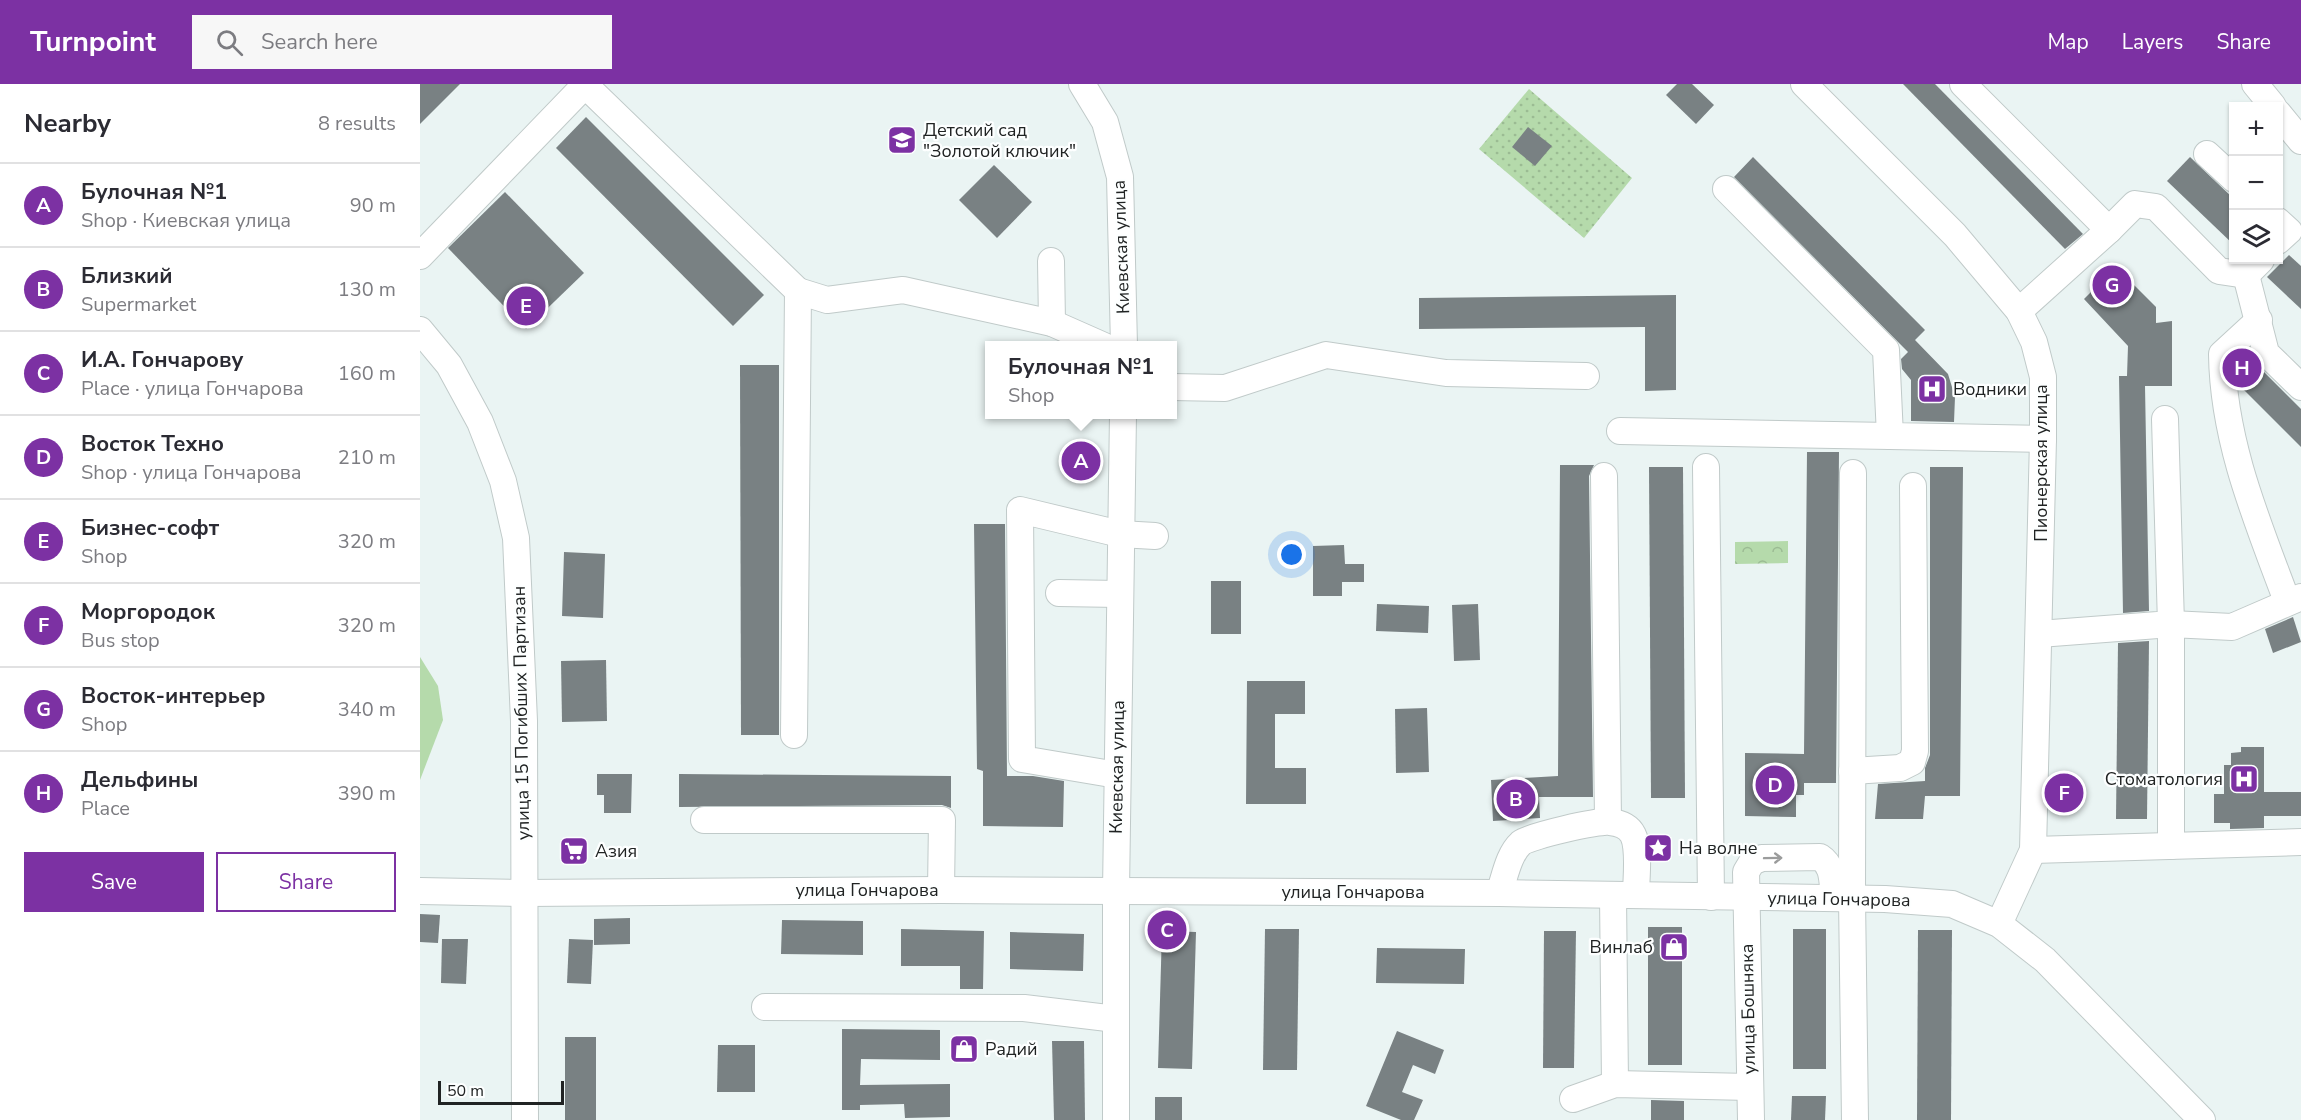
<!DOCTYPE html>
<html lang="en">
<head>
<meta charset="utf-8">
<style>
	:root { --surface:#fff; --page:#f7f7f7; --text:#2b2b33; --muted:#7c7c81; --line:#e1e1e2; --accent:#7c31a3 }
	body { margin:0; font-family:"Nunito Sans",sans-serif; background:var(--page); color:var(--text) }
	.controls { position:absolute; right:18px; top:18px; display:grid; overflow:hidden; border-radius:0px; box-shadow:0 2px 4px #0004 }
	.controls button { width:54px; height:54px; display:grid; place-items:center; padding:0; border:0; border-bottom:2px solid var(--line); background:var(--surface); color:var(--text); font:30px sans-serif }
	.scale { position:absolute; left:18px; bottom:15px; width:126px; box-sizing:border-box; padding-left:6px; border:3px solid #202323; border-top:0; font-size:16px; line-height:21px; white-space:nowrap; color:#202323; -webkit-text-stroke:4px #fdffff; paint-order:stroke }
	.you { position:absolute; left:872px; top:471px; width:21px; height:21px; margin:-15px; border:4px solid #fff; border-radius:50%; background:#1a73e8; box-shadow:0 0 0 9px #1a73e833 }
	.badge { display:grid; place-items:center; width:39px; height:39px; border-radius:50%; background:var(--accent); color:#fff; font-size:20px; font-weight:700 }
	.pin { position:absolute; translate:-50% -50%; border:3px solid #fff; box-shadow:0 2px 6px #0006 }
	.popup { position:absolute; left:565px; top:257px; width:192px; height:78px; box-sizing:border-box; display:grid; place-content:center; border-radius:0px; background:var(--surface); filter:drop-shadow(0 2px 4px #0005); font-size:20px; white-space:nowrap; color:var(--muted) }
	.popup b { font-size:22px; color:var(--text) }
	.popup::after { content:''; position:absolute; left:50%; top:100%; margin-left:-12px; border:12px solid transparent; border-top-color:var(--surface) }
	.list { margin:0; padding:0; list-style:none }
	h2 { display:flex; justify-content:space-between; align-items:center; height:78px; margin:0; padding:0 24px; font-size:26px }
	h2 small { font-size:20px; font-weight:400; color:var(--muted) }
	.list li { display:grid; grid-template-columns:39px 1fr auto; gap:18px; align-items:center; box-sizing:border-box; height:84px; padding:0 24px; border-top:2px solid var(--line) }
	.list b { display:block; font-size:22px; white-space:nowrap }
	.list p { margin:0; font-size:20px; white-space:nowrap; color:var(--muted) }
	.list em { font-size:20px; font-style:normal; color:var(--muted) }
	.actions { display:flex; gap:12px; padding:18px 24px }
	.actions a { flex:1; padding:14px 0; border:2px solid var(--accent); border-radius:0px; text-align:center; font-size:21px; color:var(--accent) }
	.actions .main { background:var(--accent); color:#fff }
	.icon { flex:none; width:33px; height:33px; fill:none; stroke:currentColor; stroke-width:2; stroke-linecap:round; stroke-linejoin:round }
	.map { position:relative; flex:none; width:1881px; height:1036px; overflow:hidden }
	header { display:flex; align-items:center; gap:36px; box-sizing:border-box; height:84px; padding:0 30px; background:var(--accent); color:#fff }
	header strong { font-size:28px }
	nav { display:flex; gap:33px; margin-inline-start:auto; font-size:21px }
	.search { width:420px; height:54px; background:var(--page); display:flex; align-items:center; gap:15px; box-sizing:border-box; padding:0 21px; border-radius:0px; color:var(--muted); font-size:22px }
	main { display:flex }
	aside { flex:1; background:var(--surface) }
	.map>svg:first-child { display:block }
	.grass { fill:url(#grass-dots) }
	.park { fill:url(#park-crowns) }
	.garden { fill:#b5daab }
	.building { fill:#798183 }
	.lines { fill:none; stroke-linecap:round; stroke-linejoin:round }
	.minor-casing { stroke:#c0cac9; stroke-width:28 }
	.minor { stroke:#fff; stroke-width:26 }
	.oneway { stroke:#9b9c9c }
	.labels { text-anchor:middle; stroke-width:4.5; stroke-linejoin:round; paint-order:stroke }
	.poi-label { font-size:18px; fill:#202323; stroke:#fdffff; text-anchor:start }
	.street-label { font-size:18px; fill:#202323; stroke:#fdffff }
</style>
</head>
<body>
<header>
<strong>Turnpoint</strong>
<div class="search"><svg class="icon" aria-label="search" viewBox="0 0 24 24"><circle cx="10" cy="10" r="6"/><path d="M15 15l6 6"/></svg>Search here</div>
<nav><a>Map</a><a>Layers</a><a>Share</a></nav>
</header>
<main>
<aside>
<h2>Nearby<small>8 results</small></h2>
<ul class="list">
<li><span class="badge">A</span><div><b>Булочная №1</b><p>Shop · Киевская улица</p></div><em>90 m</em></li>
<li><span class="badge">B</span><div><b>Близкий</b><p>Supermarket</p></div><em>130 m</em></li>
<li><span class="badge">C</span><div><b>И.А. Гончарову</b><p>Place · улица Гончарова</p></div><em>160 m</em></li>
<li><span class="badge">D</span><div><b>Восток Техно</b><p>Shop · улица Гончарова</p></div><em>210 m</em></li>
<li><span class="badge">E</span><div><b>Бизнес-софт</b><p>Shop</p></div><em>320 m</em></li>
<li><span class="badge">F</span><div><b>Моргородок</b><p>Bus stop</p></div><em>320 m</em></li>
<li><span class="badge">G</span><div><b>Восток-интерьер</b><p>Shop</p></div><em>340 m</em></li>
<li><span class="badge">H</span><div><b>Дельфины</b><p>Place</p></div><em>390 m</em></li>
</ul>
<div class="actions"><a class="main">Save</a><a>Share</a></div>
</aside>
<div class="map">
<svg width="1881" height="1036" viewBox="0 0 1881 1036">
	<defs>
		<pattern id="grass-dots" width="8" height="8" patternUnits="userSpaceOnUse" patternTransform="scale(1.5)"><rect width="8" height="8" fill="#b5daab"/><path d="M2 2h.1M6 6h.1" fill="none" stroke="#9bbb93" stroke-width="1.8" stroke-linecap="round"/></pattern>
		<pattern id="park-crowns" width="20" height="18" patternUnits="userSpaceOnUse" patternTransform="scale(1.5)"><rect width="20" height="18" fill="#b5daab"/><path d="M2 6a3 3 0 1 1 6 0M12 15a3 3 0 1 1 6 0" fill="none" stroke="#9bbb93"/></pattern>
	</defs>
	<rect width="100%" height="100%" fill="#eaf4f3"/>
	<!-- grass -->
	<path class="grass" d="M1109 5 1212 94 1164 154 1059 65Z"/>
	<!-- park -->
	<path class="park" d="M1368 457V479L1315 480V458Z"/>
	<!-- garden -->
	<path class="garden" d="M0 573 18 602 23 636 0 696Z"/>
	<!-- building -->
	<g class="building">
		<path d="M0 0H40L0 40Z"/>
		<path d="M1257 0H1272L1294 21 1276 40 1246 11Z"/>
		<path d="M1483 0H1515L1663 150 1645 165Z"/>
		<path d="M166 33 344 211 313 242 136 64Z"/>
		<path d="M1108 43 1132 62 1115 82 1092 63Z"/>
		<path d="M1333 73 1505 246 1495 256 1528 290 1535 313 1534 338 1491 337V296L1482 285 1481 275 1488 268 1314 93Z"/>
		<path d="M1770 73 1814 115V161L1747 97Z"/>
		<path d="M574 81 612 118 577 154 539 116Z"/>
		<path d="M85 108 164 189 106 245 28 164Z"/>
		<path d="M1869 171 1881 182V225L1847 193Z"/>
		<path d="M1696 183 1736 223V239L1752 237V302H1725L1729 527 1703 529 1699 292H1707L1708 262 1664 215Z"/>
		<path d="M1256 211V306L1225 307V243L999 245V214Z"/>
		<path d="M1831 275 1881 325V363L1819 301 1818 289Z"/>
		<path d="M320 281H359V651H321Z"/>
		<path d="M1387 368H1419L1416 699H1384V711H1376V733L1325 732V669L1384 670Z"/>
		<path d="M1140 381H1174L1169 392 1173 713H1119L1120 734 1073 737 1071 696 1138 692Z"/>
		<path d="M1229 383H1263L1265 714H1231Z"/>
		<path d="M1510 383H1543L1540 712H1505L1503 735H1455L1458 700 1505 697V684L1510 671Z"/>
		<path d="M554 440H585L587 692H613L644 697 643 743 563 742V687L557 685Z"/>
		<path d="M924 461 925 480H944V498H922V512H893V462Z"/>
		<path d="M144 468 185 470 183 534 142 532Z"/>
		<rect x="791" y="497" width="30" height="53"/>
		<path d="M957 520 1009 522 1008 549 956 547Z"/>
		<path d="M1058 520 1060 576 1034 577 1032 521Z"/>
		<path d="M1873 533 1881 558 1853 569 1845 545Z"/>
		<path d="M1729 557 1727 735H1696L1698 559Z"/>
		<path d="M186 576 187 637 142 638 141 577Z"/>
		<path d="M827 597H885V630H855V684H886V720H826Z"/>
		<path d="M1007 624 1009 688 976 689 975 625Z"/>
		<path d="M1821 663H1844V708H1881V732H1844V744L1810 745V739H1794V710H1804V681H1811V669L1821 668Z"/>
		<path d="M177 690H212L211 729H184V711H177Z"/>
		<path d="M259 690 531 692V724L522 721 259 723Z"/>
		<path d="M0 830 20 831 18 859 0 858Z"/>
		<path d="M210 834V860L174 861V835Z"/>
		<path d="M362 836 443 837V871L361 870Z"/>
		<rect x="1228" y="843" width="34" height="138"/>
		<path d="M481 845 564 847 563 905H540V882H481Z"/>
		<path d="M845 845H879L877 986H843Z"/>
		<rect x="1373" y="845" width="33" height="140"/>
		<path d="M1498 846H1532L1531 1036H1497Z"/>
		<path d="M742 847 776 848 772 985 738 984Z"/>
		<path d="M1124 847H1156L1154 984H1123Z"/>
		<path d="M590 848 664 850 663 887 590 885Z"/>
		<path d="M22 855H48L46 900 21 899Z"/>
		<path d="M149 855 173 856 171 900 147 899Z"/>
		<path d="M957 864 1045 865 1044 900 956 899Z"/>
		<path d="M422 945 520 946V976L441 975 440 1001 530 1000V1033L485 1034 484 1020 440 1021V1026H422Z"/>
		<path d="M977 947 1024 966 1015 990 993 981 982 1008 1003 1016 994 1036H981L946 1022Z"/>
		<rect x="145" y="953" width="31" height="83"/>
		<path d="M632 957H664L665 1036H634Z"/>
		<path d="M298 961H335V1008H297Z"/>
		<path d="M1372 1012H1406L1405 1036H1371Z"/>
		<rect x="735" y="1013" width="27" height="23"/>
		<path d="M1231 1016 1264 1017V1036H1231Z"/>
	</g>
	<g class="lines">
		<!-- minor casing -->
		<g class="minor-casing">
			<g id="minor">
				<path d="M662 0 685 38 700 93 704 262"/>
				<path d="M1384 0 1535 151 1599 227 1614 258 1623 293V355L1613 766 1579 840"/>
				<path d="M1543 0 1689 146 1715 120 1736 123 1799 187 1826 191 1841 176"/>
				<path d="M1835 0 1853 22"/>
				<path d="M1858 29 1881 57"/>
				<path d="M1787 70 1814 95"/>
				<path d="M1306 105 1466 266 1470 352 1623 355"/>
				<path d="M1858 137 1869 147 1858 157"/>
				<path d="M0 172 165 1 378 207 374 651"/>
				<path d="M631 177 632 239"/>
				<path d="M1826 191 1846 269 1881 303"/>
				<path d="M378 207 407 216 483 206 632 239 684 262"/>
				<path d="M1599 227 1689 146"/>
				<path d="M1839 236 1802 270C1803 357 1837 437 1867 517"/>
				<path d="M0 246 29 281 60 338 83 397 96 454 104 637 105 1036"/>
				<path d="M752 303 805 304 906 271 1026 289 1166 292"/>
				<path d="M1200 347 1470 352"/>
				<path d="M1286 383 1291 813"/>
				<path d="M1433 389 1432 814 1435 1036"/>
				<path d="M1184 392 1188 737"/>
				<path d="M639 509 699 510"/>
				<path d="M1619 550 1751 540 1745 335"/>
				<path d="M1432 687 1480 684 1492 678 1495 667 1493 402"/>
				<path d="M697 691 602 675 600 426 700 450 735 452"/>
				<path d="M284 736H522L521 806"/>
				<path d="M1751 762V540L1812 543 1881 513"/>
				<path d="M1613 766 1881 758"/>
				<path d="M0 807 105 809 521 806 1079 809 1465 815 1532 820 1579 840 1625 876 1782 1036"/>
				<path d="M1079 809C1085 793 1088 771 1101 759 1110 752 1179 736 1190 738 1200 739 1209 743 1213 751 1220 765 1216 795 1216 811"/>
				<path d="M1193 811 1195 1000"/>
				<path d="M345 923 604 924 696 935"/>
				<path d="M1153 1015 1195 1000 1330 1003"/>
				<path d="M696 1036V807L703 330"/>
				<path d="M1331 1036 1326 788 1332 778 1342 774 1400 773C1414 782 1412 798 1414 814"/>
			</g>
		</g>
		<!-- minor -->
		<use href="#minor" class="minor"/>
	</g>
	<!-- one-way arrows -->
	<defs><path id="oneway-shaft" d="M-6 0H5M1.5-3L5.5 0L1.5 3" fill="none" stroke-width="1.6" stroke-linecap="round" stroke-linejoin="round" transform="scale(1.5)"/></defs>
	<use class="oneway" href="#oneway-shaft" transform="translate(1353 774) rotate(-1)"/>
	<!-- icons -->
	<defs>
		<g id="school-square" transform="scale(1.5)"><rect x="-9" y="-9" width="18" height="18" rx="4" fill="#7c31a3" stroke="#fdffff"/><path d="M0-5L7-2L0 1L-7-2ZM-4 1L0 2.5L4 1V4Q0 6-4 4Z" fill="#fff"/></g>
		<g id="hospital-square" transform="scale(1.5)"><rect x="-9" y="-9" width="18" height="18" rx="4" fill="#7c31a3" stroke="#fdffff"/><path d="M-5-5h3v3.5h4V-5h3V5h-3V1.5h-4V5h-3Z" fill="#fff"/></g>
		<g id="sight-square" transform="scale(1.5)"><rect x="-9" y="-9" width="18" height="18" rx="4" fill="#7c31a3" stroke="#fdffff"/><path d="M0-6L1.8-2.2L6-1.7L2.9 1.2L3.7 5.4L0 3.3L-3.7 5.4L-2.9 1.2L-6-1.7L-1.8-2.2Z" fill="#fff"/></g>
		<g id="supermarket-square" transform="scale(1.5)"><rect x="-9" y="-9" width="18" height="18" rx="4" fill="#7c31a3" stroke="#fdffff"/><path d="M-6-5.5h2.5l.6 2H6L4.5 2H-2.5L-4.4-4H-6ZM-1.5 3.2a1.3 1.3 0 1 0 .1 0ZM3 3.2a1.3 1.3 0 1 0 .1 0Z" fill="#fff"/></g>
		<g id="shop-square" transform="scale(1.5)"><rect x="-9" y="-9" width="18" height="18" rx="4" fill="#7c31a3" stroke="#fdffff"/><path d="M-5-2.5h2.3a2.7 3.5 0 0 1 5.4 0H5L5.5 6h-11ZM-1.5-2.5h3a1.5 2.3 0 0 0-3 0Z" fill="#fff"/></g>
	</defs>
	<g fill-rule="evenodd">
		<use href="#school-square" x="482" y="56"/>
		<use href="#hospital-square" x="1512" y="305"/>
		<use href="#hospital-square" x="1824" y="695"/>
		<use href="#sight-square" x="1238" y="764"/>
		<use href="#supermarket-square" x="154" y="767"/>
		<use href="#shop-square" x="1254" y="863"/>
		<use href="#shop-square" x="544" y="965"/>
	</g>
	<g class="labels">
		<!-- poi labels -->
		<g class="poi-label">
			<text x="503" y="52">Детский сад<tspan x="503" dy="21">"Золотой ключик"</tspan></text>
			<text x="1533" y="311">Водники</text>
			<text x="1803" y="701" text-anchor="end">Стоматология</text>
			<text x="1259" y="770">На волне</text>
			<text x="175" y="773">Азия</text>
			<text x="1233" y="869" text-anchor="end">Винлаб</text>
			<text x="565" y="971">Радий</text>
		</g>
		<!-- street labels -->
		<g class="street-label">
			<text transform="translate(701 163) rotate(-92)" y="6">Киевская улица</text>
			<text transform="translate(1621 379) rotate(-90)" y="6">Пионерская улица</text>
			<text transform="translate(101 629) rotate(-91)" y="6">улица 15 Погибших Партизан</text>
			<text transform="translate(697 683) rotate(-89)" y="6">Киевская улица</text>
			<text x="447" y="812">улица Гончарова</text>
			<text x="933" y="814">улица Гончарова</text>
			<text transform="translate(1419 815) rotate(1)" y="6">улица Гончарова</text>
			<text transform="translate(1328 925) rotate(-91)" y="6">улица Бошняка</text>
		</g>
	</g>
</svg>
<div class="controls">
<button>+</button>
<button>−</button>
<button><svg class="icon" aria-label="layers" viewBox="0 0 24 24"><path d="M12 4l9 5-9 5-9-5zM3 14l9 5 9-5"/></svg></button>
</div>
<div class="scale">50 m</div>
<div class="you"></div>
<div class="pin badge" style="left:661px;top:377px">A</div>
<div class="popup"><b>Булочная №1</b>Shop</div>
<div class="pin badge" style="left:1096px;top:715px">B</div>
<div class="pin badge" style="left:747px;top:846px">C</div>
<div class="pin badge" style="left:1355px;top:701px">D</div>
<div class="pin badge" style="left:106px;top:222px">E</div>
<div class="pin badge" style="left:1644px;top:709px">F</div>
<div class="pin badge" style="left:1692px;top:201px">G</div>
<div class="pin badge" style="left:1822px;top:284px">H</div>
</div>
</main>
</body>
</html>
